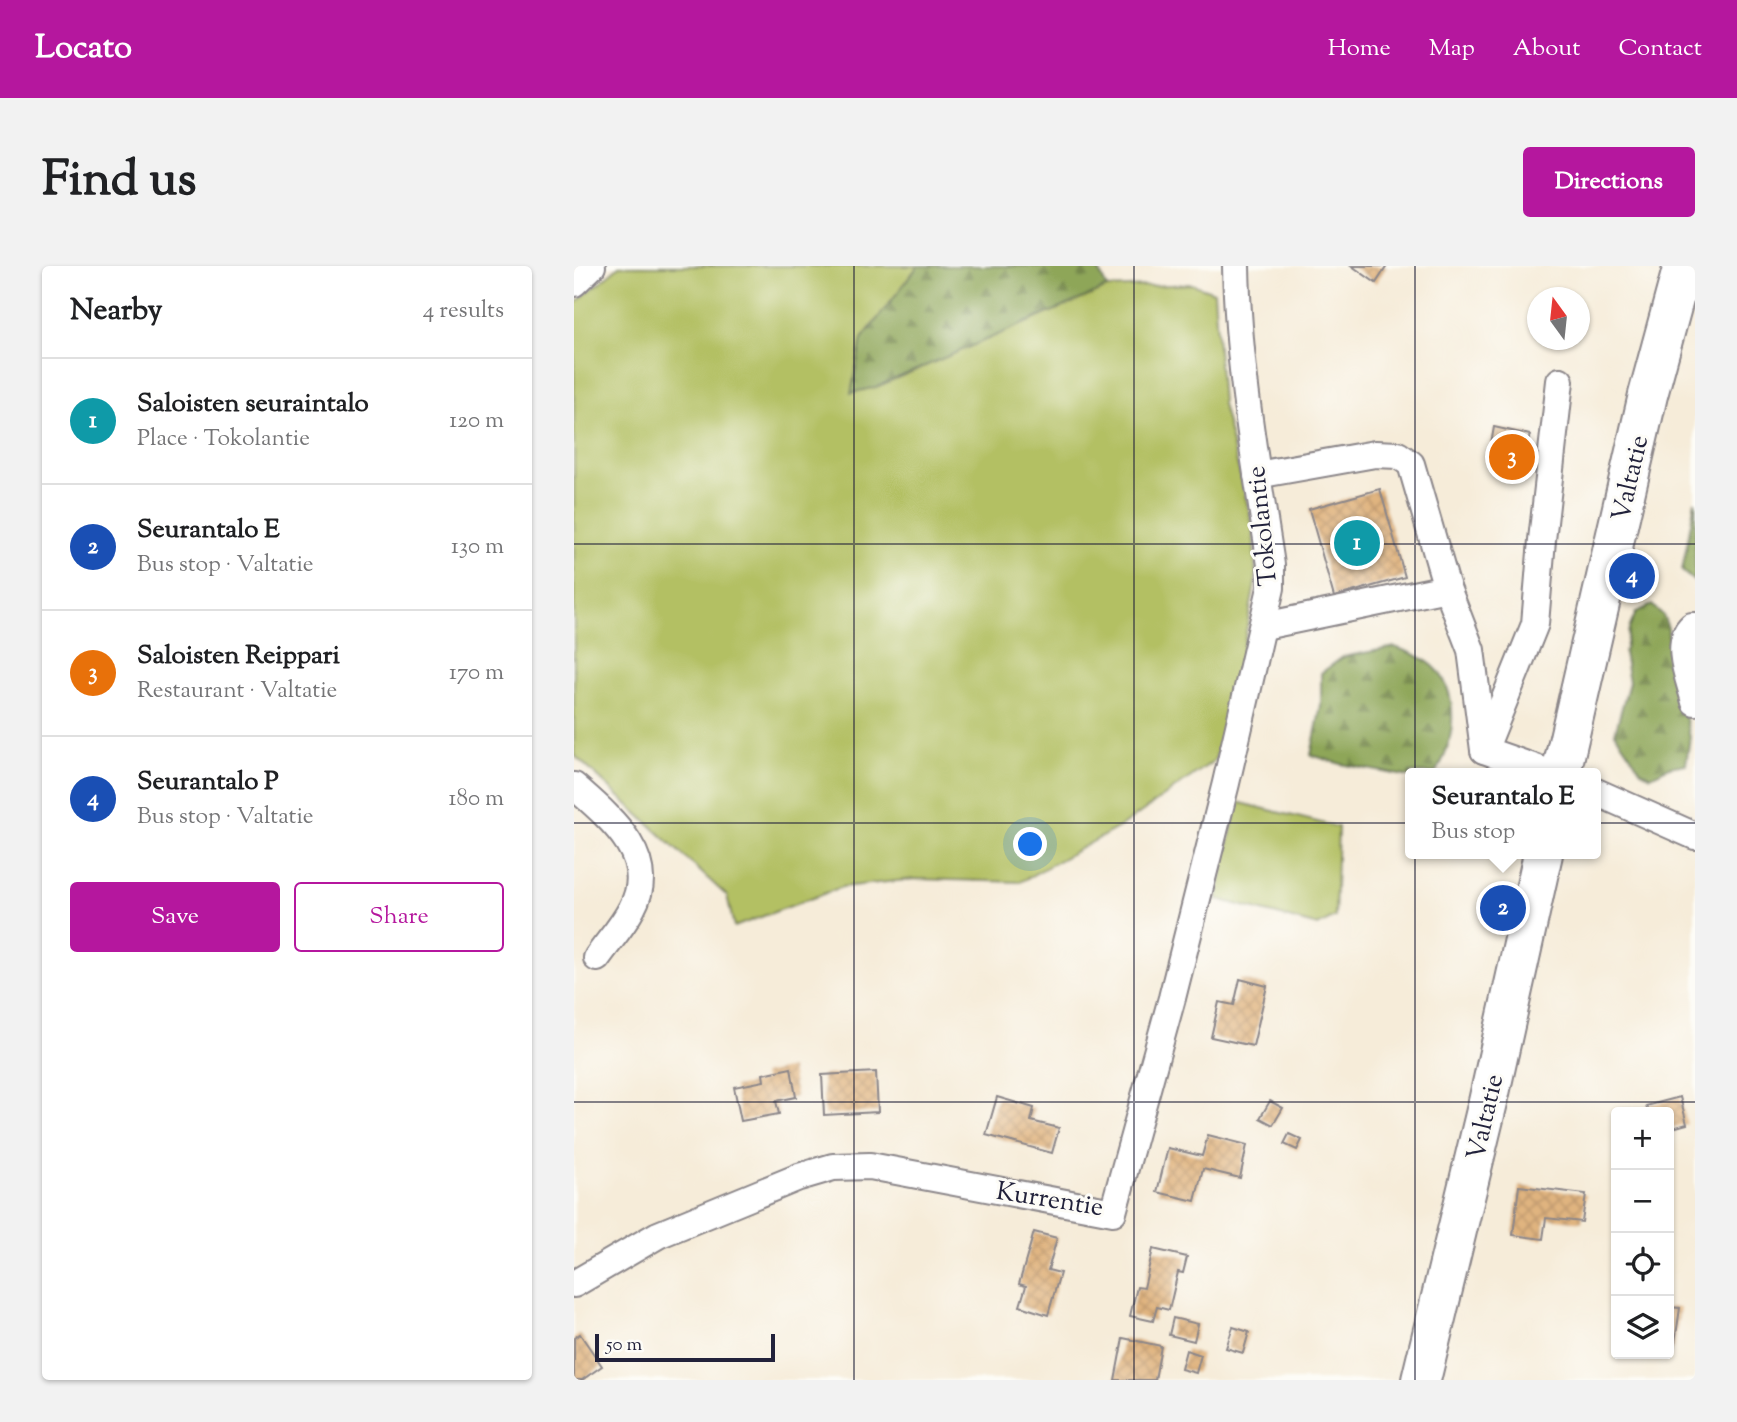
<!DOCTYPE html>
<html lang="en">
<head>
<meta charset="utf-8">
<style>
	:root { --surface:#fff; --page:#f2f2f2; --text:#202124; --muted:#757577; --line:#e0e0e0; --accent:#b5179e }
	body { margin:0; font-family:"Sorts Mill Goudy",serif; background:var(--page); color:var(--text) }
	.controls { position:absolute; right:21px; bottom:21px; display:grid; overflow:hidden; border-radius:7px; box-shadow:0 2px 5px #0004 }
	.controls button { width:63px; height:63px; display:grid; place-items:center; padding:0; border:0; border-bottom:2px solid var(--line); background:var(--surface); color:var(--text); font:35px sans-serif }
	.compass { position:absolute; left:953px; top:21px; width:63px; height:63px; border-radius:50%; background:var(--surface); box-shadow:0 2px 5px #0004; rotate:345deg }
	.scale { position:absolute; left:21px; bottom:18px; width:180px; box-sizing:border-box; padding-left:7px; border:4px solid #22223b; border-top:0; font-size:19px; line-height:24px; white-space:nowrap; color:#22223b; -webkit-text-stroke:5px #fdfcf7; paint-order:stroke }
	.you { position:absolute; left:457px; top:579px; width:24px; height:24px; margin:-18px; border:5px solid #fff; border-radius:50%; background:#1a73e8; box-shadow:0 0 0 10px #1a73e833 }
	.badge { display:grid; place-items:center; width:46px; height:46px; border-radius:50%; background:var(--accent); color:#fff; font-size:23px; font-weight:700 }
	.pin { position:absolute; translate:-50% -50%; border:4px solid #fff; box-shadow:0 2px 7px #0006 }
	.popup { position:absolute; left:831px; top:502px; width:196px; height:91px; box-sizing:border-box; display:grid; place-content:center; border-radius:7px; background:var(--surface); filter:drop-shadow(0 2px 5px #0005); font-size:23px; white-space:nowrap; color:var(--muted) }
	.popup b { font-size:26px; color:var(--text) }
	.popup::after { content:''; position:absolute; left:50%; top:100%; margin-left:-14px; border:14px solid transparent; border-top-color:var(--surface) }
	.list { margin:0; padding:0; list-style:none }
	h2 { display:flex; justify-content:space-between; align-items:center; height:91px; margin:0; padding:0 28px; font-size:30px }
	h2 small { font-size:23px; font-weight:400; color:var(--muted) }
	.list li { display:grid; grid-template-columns:46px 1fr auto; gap:21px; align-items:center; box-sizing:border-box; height:126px; padding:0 28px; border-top:2px solid var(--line) }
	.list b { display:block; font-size:26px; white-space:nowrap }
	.list p { margin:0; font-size:23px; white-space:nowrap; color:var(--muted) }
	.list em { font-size:23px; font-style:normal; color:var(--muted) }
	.actions { display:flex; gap:14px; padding:21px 28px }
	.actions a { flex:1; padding:16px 0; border:2px solid var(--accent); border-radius:7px; text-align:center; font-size:24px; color:var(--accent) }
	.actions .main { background:var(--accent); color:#fff }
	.icon { flex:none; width:38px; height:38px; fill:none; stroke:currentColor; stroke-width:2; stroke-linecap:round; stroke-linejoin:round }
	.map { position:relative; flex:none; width:1121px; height:1114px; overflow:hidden; border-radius:7px }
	header { display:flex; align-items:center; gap:42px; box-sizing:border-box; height:98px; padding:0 35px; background:var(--accent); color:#fff }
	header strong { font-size:33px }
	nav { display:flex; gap:38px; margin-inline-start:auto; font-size:24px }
	.intro { display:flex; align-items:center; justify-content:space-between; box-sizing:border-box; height:168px; padding:0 42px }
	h1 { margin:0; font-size:49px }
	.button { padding:18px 32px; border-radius:7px; background:var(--accent); color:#fff; font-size:24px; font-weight:700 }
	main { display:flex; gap:42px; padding:0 42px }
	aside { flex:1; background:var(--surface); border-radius:7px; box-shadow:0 2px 5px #0004 }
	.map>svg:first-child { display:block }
	.grass { fill:#b3c063; stroke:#6a714f; stroke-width:2 }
	.forest { fill:url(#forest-firs); stroke:#58644a; stroke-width:2 }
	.building { fill:url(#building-cross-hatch) }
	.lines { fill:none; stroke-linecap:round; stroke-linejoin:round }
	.minor-casing { stroke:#8c878a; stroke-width:30 }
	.highway-casing { stroke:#8c878a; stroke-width:42 }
	.minor { stroke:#fff; stroke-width:26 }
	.highway { stroke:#fff; stroke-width:38 }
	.grid { fill:none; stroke:#22223b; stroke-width:2; stroke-opacity:0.55 }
	.labels { text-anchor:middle; stroke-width:6; stroke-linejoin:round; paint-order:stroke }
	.street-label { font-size:26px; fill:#22223b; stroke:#fdfcf7 }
</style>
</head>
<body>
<header>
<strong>Locato</strong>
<nav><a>Home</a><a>Map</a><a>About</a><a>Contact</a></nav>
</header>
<div class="intro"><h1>Find us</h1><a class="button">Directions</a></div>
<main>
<aside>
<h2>Nearby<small>4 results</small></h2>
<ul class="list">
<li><span class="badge" style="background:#0f9aa8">1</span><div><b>Saloisten seuraintalo</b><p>Place · Tokolantie</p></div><em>120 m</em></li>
<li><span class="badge" style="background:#1a4fb4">2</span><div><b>Seurantalo E</b><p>Bus stop · Valtatie</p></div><em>130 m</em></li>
<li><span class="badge" style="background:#e8710a">3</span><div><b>Saloisten Reippari</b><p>Restaurant · Valtatie</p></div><em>170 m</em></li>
<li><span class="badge" style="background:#1a4fb4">4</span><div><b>Seurantalo P</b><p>Bus stop · Valtatie</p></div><em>180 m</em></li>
</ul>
<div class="actions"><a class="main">Save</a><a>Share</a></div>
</aside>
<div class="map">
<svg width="1121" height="1114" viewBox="0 0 1121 1114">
	<defs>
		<pattern id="forest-firs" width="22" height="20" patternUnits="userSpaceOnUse" patternTransform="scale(1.75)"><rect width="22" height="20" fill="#8ea659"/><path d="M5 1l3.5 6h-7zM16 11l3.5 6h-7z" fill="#74874b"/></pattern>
		<pattern id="building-cross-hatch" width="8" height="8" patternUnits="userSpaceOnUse" patternTransform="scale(1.75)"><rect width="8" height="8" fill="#e0b47f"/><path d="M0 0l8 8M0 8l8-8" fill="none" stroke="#c09a6f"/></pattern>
	</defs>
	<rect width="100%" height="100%" fill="#fdfcf7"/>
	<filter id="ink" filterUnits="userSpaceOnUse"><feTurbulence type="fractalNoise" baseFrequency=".0143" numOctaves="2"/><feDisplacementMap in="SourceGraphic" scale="14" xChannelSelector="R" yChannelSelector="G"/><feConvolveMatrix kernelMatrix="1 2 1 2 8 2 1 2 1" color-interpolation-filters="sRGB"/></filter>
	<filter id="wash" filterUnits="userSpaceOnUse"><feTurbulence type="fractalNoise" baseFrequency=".00686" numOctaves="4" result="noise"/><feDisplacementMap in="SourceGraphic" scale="28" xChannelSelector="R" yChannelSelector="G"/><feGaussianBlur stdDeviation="1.57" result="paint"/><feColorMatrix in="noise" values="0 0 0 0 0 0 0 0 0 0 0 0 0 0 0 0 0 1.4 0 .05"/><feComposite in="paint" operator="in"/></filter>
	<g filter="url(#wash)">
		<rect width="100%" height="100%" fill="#f6ecd9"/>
		<!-- grass -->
		<g class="grass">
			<path d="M45 0H344L288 73 302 121 533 22 618 18 640 26 648 138 679 260 682 313 658 441 641 494 549 559 446 616 341 613 268 621 160 661 153 630 0 489V38Z"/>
			<path d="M663 536 764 561 761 651 744 660 643 633Z"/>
		</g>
		<!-- forest -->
		<g class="forest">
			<path d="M344 0H523L533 22 302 121 277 127 288 73Z"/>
			<path d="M1121 235V316L1108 305Z"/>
			<path d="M1078 339 1089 349 1094 362 1095 379 1116 471 1112 498 1095 501 1077 510 1067 505 1041 467 1055 416 1050 387 1055 363 1062 346Z"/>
			<path d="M821 381C837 387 857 393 867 409 885 438 880 480 861 507H836V511L767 498 737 489 747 440V407L769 391Z"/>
		</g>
		<g id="blocks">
			<!-- building -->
			<g class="building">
				<path d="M778 0H813L802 17Z"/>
				<path d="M920 161 956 169 946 214 921 208 927 180 917 178Z"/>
				<path d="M806 223 831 311 760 331 735 243Z"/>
				<path d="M666 713 693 720 679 780 637 771 645 736 660 739Z"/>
				<path d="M217 802 222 831 202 835 205 848 167 855 160 821 190 815 189 808Z"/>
				<path d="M302 806 304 846 250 849 248 809Z"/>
				<path d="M423 831 460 842 457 855 485 862 478 887 412 869Z"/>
				<path d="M1106 831 1113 858 1095 863V846H1074L1072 840Z"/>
				<path d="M696 835 709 842 699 859 686 852Z"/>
				<path d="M715 868 728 874 723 884 710 878Z"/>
				<path d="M634 869 673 879 666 912 629 903 621 935 583 926 594 882 628 890Z"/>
				<path d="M945 920 1012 928 1008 956 972 952 969 973 939 969Z"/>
				<path d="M460 966 483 972 474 1004 486 1007 474 1049 446 1040 452 1020 445 1018Z"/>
				<path d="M579 983 613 991 609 1007 604 1006 595 1044 583 1041 579 1055 556 1050 563 1021 570 1022Z"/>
				<path d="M1095 1041 1106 1042 1100 1083 1095 1082Z"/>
				<path d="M599 1052 624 1058 620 1075 595 1069Z"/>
				<path d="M659 1061 675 1066 669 1087 652 1082Z"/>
				<path d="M6 1068 28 1100 8 1114H0V1072Z"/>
				<path d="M549 1072 587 1080 581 1114H541Z"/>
				<path d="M612 1084 627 1089 622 1107 607 1103Z"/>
			</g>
		</g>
	</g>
	<g filter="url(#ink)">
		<use href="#blocks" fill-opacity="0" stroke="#8c878a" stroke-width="2"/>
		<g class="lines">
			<!-- minor casing -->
			<g class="minor-casing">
				<g id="minor">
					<path d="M0 17 18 0"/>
					<path d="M683 209 801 188 824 189 837 198 873 322 897 384 910 484"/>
					<path d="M690 360 873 322"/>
					<path d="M1121 360H1118C1099 377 1116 415 1121 436"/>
					<path d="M911 482 961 358 968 274 986 115"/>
					<path d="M910 484 976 507"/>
					<path d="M0 520C34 550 86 591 58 642 49 660 34 676 23 692"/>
					<path d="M1022 526 1121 570"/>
					<path d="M0 1018 84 969 225 911 259 901 296 900 539 946 598 732 652 517 697 322V299C682 200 664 101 662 0"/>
				</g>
			</g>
			<!-- highway casing -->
			<g class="highway-casing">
				<g id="highway">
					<path d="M987 507 1074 129 1109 0"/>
					<path d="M847 1114 914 836 969 588"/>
				</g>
			</g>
			<!-- minor -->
			<use href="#minor" class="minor"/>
			<!-- highway -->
			<use href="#highway" class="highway"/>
		</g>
	</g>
	<!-- grid -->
	<path class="grid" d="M280 0V1114M560 0V1114M841 0V1114M0 278H1121M0 557H1121M0 836H1121"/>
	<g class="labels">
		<!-- street labels -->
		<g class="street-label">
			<text transform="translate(1055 212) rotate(-77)" y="9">Valtatie</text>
			<text transform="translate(687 260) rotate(-96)" y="9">Tokolantie</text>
			<text transform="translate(910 851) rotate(-77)" y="9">Valtatie</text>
			<text transform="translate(476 932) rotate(9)" y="9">Kurrentie</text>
		</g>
	</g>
</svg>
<div class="controls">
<button>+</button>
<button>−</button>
<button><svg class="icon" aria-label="locate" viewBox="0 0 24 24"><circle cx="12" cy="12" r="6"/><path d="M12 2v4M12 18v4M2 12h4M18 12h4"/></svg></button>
<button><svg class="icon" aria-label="layers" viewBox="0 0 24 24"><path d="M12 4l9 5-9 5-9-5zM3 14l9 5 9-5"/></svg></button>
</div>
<svg class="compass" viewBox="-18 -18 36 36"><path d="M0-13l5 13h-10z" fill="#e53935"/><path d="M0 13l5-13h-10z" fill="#757577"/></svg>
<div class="scale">50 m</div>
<div class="you"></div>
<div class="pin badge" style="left:783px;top:277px;background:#0f9aa8">1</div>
<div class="pin badge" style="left:929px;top:642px;background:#1a4fb4">2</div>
<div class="popup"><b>Seurantalo E</b>Bus stop</div>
<div class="pin badge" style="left:938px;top:191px;background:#e8710a">3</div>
<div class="pin badge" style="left:1058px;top:310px;background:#1a4fb4">4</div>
</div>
</main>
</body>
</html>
